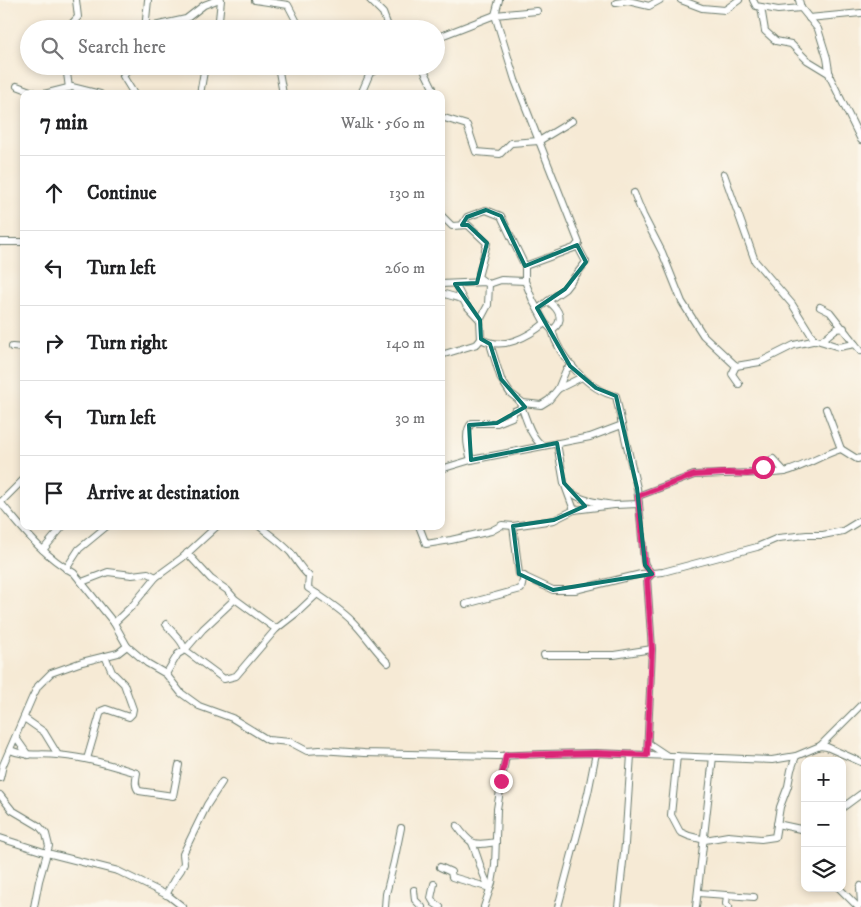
<!DOCTYPE html>
<html lang="en">
<head>
<meta charset="utf-8">
<style>
	:root { --surface:#fff; --page:#f6f6f6; --text:#202124; --muted:#757577; --line:#e0e0e0 }
	body { margin:0; font-family:"IM FELL DW Pica",serif; background:var(--page); color:var(--text) }
	.controls { position:absolute; right:15px; bottom:15px; display:grid; overflow:hidden; border-radius:10px; box-shadow:0 2px 8px #0003 }
	.controls button { width:45px; height:45px; display:grid; place-items:center; padding:0; border:0; border-bottom:1px solid var(--line); background:var(--surface); color:var(--text); font:25px sans-serif }
	.stop { position:absolute; width:15px; height:15px; margin:-11px; border:4px solid #db2777; border-radius:50%; background:#fff }
	.stop.end { background:#db2777; border-color:#fff; box-shadow:0 1px 5px #0008 }
	.list { margin:0; padding:0; list-style:none }
	h2 { display:flex; justify-content:space-between; align-items:center; height:65px; margin:0; padding:0 20px; font-size:21px }
	h2 small { font-size:16px; font-weight:400; color:var(--muted) }
	.list li { display:grid; grid-template-columns:32px 1fr auto; gap:15px; align-items:center; box-sizing:border-box; height:75px; padding:0 20px; border-top:1px solid var(--line) }
	.list b { display:block; font-size:19px; white-space:nowrap }
	.list em { font-size:16px; font-style:normal; color:var(--muted) }
	.icon { flex:none; width:28px; height:28px; fill:none; stroke:currentColor; stroke-width:2; stroke-linecap:round; stroke-linejoin:round }
	.map { position:relative; flex:none; width:861px; height:907px; overflow:hidden }
	.search { position:absolute; background:var(--surface); box-shadow:0 2px 8px #0003; left:20px; top:20px; width:425px; height:55px; display:flex; align-items:center; gap:12px; box-sizing:border-box; padding:0 18px; border-radius:28px; color:var(--muted); font-size:19px }
	.panel { position:absolute; background:var(--surface); box-shadow:0 2px 8px #0003; left:20px; top:90px; width:425px; height:440px; border-radius:10px }
	.map>svg:first-child { display:block }
	.lines { fill:none; stroke-linecap:round; stroke-linejoin:round }
	.street-casing { stroke:#6a7a6c; stroke-width:8 }
	.street { stroke:#fff; stroke-width:6 }
	.route { stroke:#db2777; stroke-width:6 }
	.marked { fill:none; stroke:#0f766e; stroke-width:4; stroke-linejoin:round }
</style>
</head>
<body>
<div class="map">
<svg width="861" height="907" viewBox="0 0 861 907">
	<rect width="100%" height="100%" fill="#fbf7ec"/>
	<filter id="ink" filterUnits="userSpaceOnUse"><feTurbulence type="fractalNoise" baseFrequency=".02" numOctaves="2"/><feDisplacementMap in="SourceGraphic" scale="10" xChannelSelector="R" yChannelSelector="G"/><feConvolveMatrix kernelMatrix="1 2 1 2 8 2 1 2 1" color-interpolation-filters="sRGB"/></filter>
	<filter id="wash" filterUnits="userSpaceOnUse"><feTurbulence type="fractalNoise" baseFrequency=".0096" numOctaves="4" result="noise"/><feDisplacementMap in="SourceGraphic" scale="20" xChannelSelector="R" yChannelSelector="G"/><feGaussianBlur stdDeviation="1.12" result="paint"/><feColorMatrix in="noise" values="0 0 0 0 0 0 0 0 0 0 0 0 0 0 0 0 0 1.4 0 .05"/><feComposite in="paint" operator="in"/></filter>
	<g filter="url(#wash)">
		<rect width="100%" height="100%" fill="#f6ead5"/>
	</g>
	<g filter="url(#ink)">
		<g class="lines">
			<!-- street casing -->
			<g class="street-casing">
				<g id="street">
					<path d="M255 0 288 5 299 26"/>
					<path d="M370 0 383 13 389 29"/>
					<path d="M499 0 495 15 515 80 579 243 574 248 525 266"/>
					<path d="M681 0 702 8 725 10 739 0"/>
					<path d="M753 0 756 6 778 10 801 8"/>
					<path d="M799 0 801 8 818 29 827 58 830 77 861 140"/>
					<path d="M616 3 628 1 649 6 660 0"/>
					<path d="M761 7 765 31 776 41 791 44 807 60 830 74"/>
					<path d="M809 18 861 13"/>
					<path d="M145 28 186 19 204 5 217 0"/>
					<path d="M67 29 78 17 76 0"/>
					<path d="M145 29 148 0"/>
					<path d="M218 29 221 0"/>
					<path d="M436 38 495 15 537 11"/>
					<path d="M66 66 69 88"/>
					<path d="M132 66 123 76 134 94"/>
					<path d="M278 66 283 94"/>
					<path d="M422 66 433 88 432 94"/>
					<path d="M17 86 38 94"/>
					<path d="M44 94 72 87 100 94"/>
					<path d="M200 94 205 66"/>
					<path d="M361 94 370 73 385 66"/>
					<path d="M441 117 467 125 476 152 500 154 511 143 539 141 572 121"/>
					<path d="M724 174 755 261 792 304 815 341"/>
					<path d="M634 193 643 215 662 252 682 302 703 335 736 366 760 362 794 345 817 340 839 347 855 344 861 351"/>
					<path d="M441 215 452 226 468 225 487 243 478 277 485 282"/>
					<path d="M462 225 467 217 486 210 501 216 525 266V281"/>
					<path d="M0 242H24"/>
					<path d="M441 284 485 282 489 284 488 305 480 320 466 305 455 284"/>
					<path d="M441 293 462 299"/>
					<path d="M548 301 565 289 586 262 577 245"/>
					<path d="M820 307 830 312 855 344"/>
					<path d="M538 309 548 301C560 310 565 321 552 330L545 323"/>
					<path d="M480 320 481 339C502 351 528 337 545 323L533 301 525 281 501 280 489 284"/>
					<path d="M821 341 836 329 844 328"/>
					<path d="M493 343 491 347 501 379 510 393 523 403 541 405 549 400 558 389 582 377"/>
					<path d="M12 347 24 348"/>
					<path d="M441 355 477 344 481 339"/>
					<path d="M736 366 732 374 739 384"/>
					<path d="M558 389 566 370 572 365"/>
					<path d="M519 401C526 416 529 436 543 446L590 437 622 425 616 396C589 391 558 356 552 330"/>
					<path d="M826 409 841 449"/>
					<path d="M471 460C468 450 463 431 472 423H497L512 417 514 411 522 408"/>
					<path d="M441 469 471 460 543 446"/>
					<path d="M785 472C805 466 822 455 841 449L857 459 861 458"/>
					<path d="M568 490C580 501 598 503 614 505L574 510"/>
					<path d="M638 496 694 475 755 473 773 459 785 472 762 474 755 473"/>
					<path d="M0 502C23 529 42 555 74 573L114 623 127 646 147 663 166 674 181 693 199 706 232 718 268 740 290 742 307 751 320 750 364 753 498 756 544 754 596 753 772 760 796 756 820 746 827 747 861 762"/>
					<path d="M0 503 24 479"/>
					<path d="M639 504 644 561 645 565 652 574 647 579 652 649 647 755"/>
					<path d="M614 505 639 504 637 488 622 425"/>
					<path d="M259 526C270 535 281 542 291 553 297 561 301 569 309 576L308 588C323 598 339 608 352 621 365 634 375 650 388 663"/>
					<path d="M419 526 426 544 451 540 491 531 502 525 513 526 554 520 574 510 564 483 557 443"/>
					<path d="M513 526 519 574 553 590H575L641 574 663 572 757 547 778 538 807 535H823L843 531 861 520"/>
					<path d="M43 550 63 526"/>
					<path d="M187 553 211 579 227 590 235 599 203 629 185 650 224 679 236 676 276 629 235 599"/>
					<path d="M66 569 79 549 107 526"/>
					<path d="M156 577 182 558 217 526"/>
					<path d="M82 582 108 572 132 575 148 573 156 577 133 605 114 623"/>
					<path d="M466 604 521 589 524 576"/>
					<path d="M166 624C172 633 182 639 185 650L178 654 166 674"/>
					<path d="M276 629 299 611 317 594"/>
					<path d="M544 655H614L652 649"/>
					<path d="M24 718 44 732 58 755"/>
					<path d="M16 738 28 755"/>
					<path d="M648 743 666 755"/>
					<path d="M820 746 861 705"/>
					<path d="M10 750C26 757 40 753 57 755 84 757 111 765 137 773 136 779 134 786 139 791L173 796 179 765"/>
					<path d="M677 756 671 815 680 832 689 836 705 840 728 836 761 839 775 837 780 807 788 786 791 770 796 756"/>
					<path d="M87 759 101 711 106 709 129 717 132 714 133 709 124 684 112 672 105 656"/>
					<path d="M0 778 3 765 32 698 38 686 51 673 82 662 118 653 127 646"/>
					<path d="M0 795 12 810 39 826 46 834 49 846 39 881 34 907"/>
					<path d="M842 808 861 794"/>
					<path d="M777 824 805 830"/>
					<path d="M457 826C471 845 473 846 496 842"/>
					<path d="M0 838 47 853 118 871 169 896 183 907"/>
					<path d="M472 843C479 858 481 874 490 888"/>
					<path d="M440 867 451 872 452 877 490 888"/>
					<path d="M434 884 431 898 434 903 440 907"/>
					<path d="M861 886 860 888 861 904"/>
					<path d="M839 888 858 907"/>
					<path d="M414 890 415 900 422 907"/>
					<path d="M699 893 754 897"/>
					<path d="M166 895 174 880 181 870 184 863 183 854 207 805 222 782"/>
					<path d="M727 895 726 904 729 907"/>
					<path d="M385 907 386 894 394 862 401 828"/>
					<path d="M484 907 492 883 495 866 497 809 506 755"/>
					<path d="M558 907 588 793 596 753"/>
					<path d="M618 907 625 844 631 755"/>
					<path d="M696 907 713 757"/>
				</g>
			</g>
			<!-- street -->
			<use href="#street" class="street"/>
		</g>
	</g>
	<g class="lines" filter="url(#ink)">
		<!-- route -->
		<path class="route" d="M501 781 506 755 596 753 647 755 652 649 647 579 652 574 645 566 644 561 638 496 694 475 728 473 747 474 754 473 763 467"/>
	</g>
	<!-- marked area -->
	<path class="marked" d="M486 210 501 216 525 266 577 245 586 262 565 289 537 308 570 366 596 388 616 396 637 488 645 565 652 574 553 590 519 574 513 526 554 520 585 506 564 483 557 443 471 460 469 425 497 423 525 407 501 379 490 344 481 339 480 320 455 284 477 283 487 243 468 225H462L467 217Z"/>
</svg>
<div class="controls">
<button>+</button>
<button>−</button>
<button><svg class="icon" aria-label="layers" viewBox="0 0 24 24"><path d="M12 4l9 5-9 5-9-5zM3 14l9 5 9-5"/></svg></button>
</div>
<div class="stop" style="left:763px;top:467px"></div>
<div class="stop end" style="left:501px;top:781px"></div>
<div class="search"><svg class="icon" aria-label="search" viewBox="0 0 24 24"><circle cx="10" cy="10" r="6"/><path d="M15 15l6 6"/></svg>Search here</div>
<section class="panel">
<h2>7 min<small>Walk · 560 m</small></h2>
<ul class="list">
<li><svg class="icon" aria-label="ahead" viewBox="0 0 24 24"><path d="M12 20V5M6 11l6-6 6 6"/></svg><div><b>Continue</b></div><em>130 m</em></li>
<li><svg class="icon" aria-label="left" viewBox="0 0 24 24"><path d="M17 20v-9H6M10 6l-5 5 5 5"/></svg><div><b>Turn left</b></div><em>260 m</em></li>
<li><svg class="icon" aria-label="right" viewBox="0 0 24 24"><path d="M7 20v-9h11M14 6l5 5-5 5"/></svg><div><b>Turn right</b></div><em>140 m</em></li>
<li><svg class="icon" aria-label="left" viewBox="0 0 24 24"><path d="M17 20v-9H6M10 6l-5 5 5 5"/></svg><div><b>Turn left</b></div><em>30 m</em></li>
<li><svg class="icon" aria-label="arrive" viewBox="0 0 24 24"><path d="M6 21V4h12l-3 4 3 4H6"/></svg><div><b>Arrive at destination</b></div></li>
</ul>
</section>
</div>
</body>
</html>
